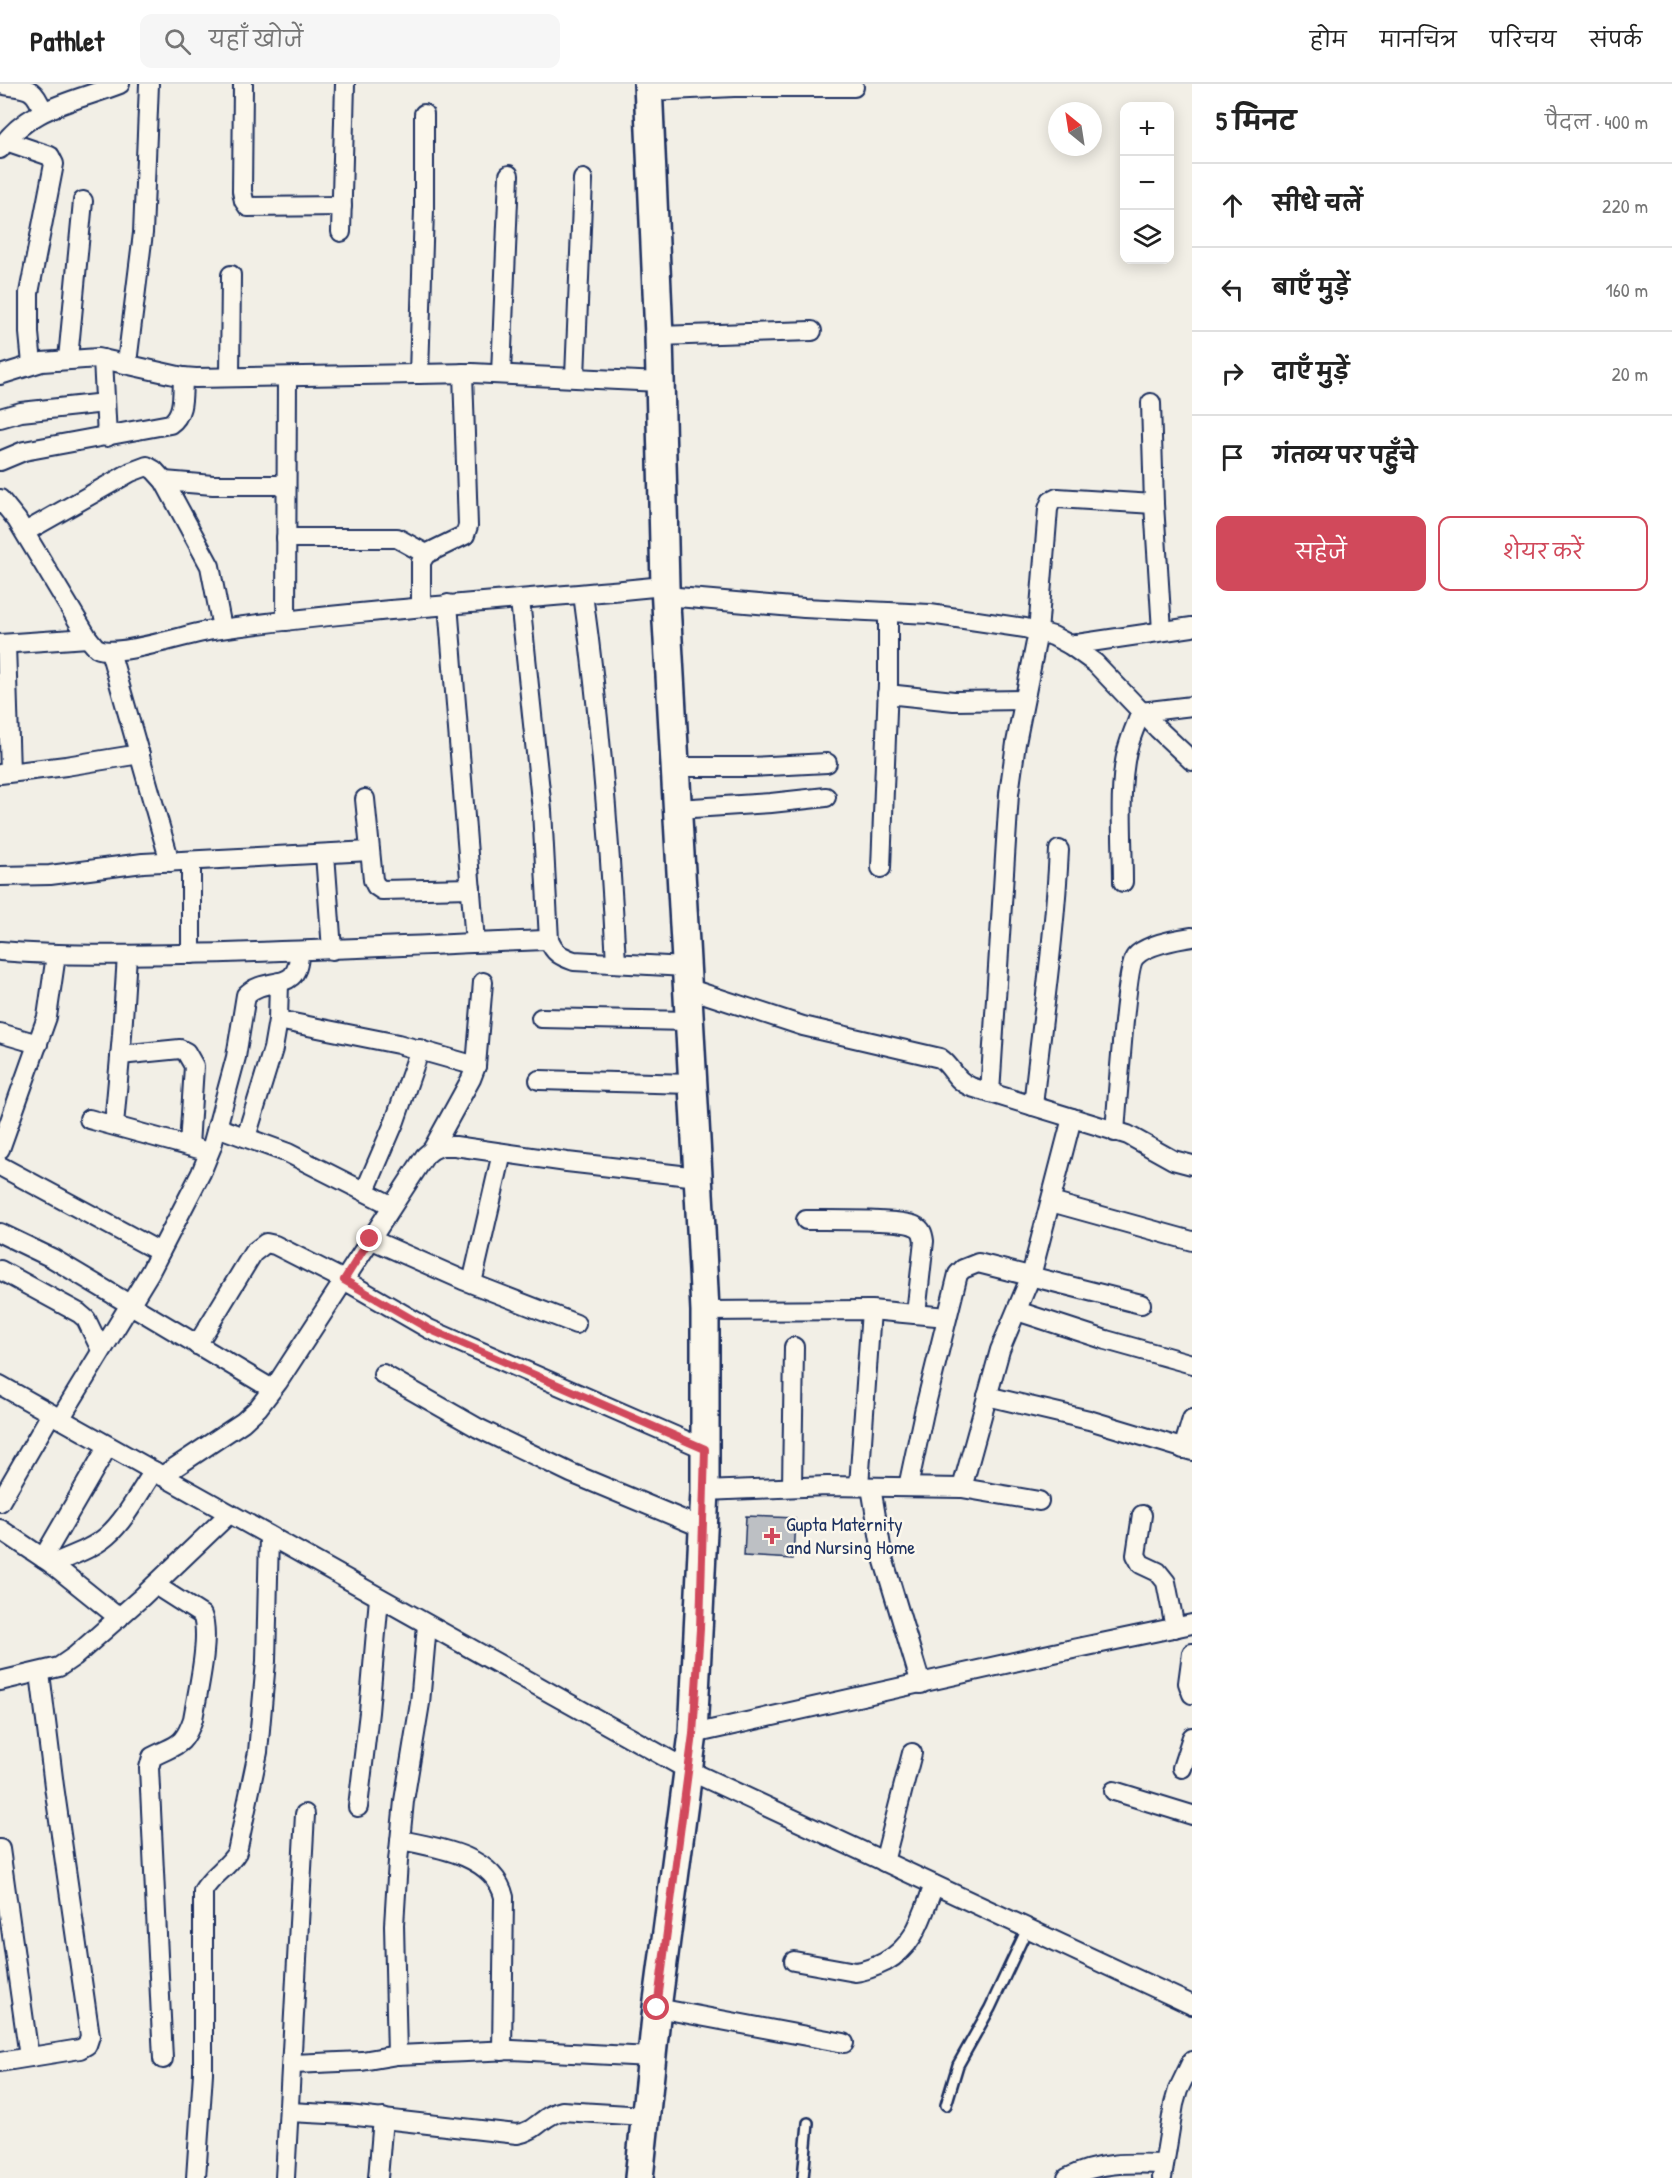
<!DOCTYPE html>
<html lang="hi">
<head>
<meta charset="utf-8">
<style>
	:root { --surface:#fff; --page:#f6f6f6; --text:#222; --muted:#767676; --line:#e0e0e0; --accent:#d1495b }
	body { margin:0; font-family:"Patrick Hand","Playpen Sans Deva",sans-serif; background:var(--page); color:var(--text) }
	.controls { position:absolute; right:18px; top:18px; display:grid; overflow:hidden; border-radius:12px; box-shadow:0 3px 15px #0003 }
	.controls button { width:54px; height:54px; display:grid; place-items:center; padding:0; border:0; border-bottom:2px solid var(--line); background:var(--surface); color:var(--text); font:30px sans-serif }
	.compass { position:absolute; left:1048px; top:18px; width:54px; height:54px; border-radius:50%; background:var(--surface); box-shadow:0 3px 15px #0003; rotate:330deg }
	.stop { position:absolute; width:18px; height:18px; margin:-14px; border:4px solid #d1495b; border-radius:50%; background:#fff }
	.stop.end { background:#d1495b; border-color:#fff; box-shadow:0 2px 6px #0008 }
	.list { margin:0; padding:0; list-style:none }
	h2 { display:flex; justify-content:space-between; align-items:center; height:78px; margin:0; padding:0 24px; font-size:26px }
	h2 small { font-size:20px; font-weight:400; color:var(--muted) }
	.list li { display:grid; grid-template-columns:39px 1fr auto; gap:18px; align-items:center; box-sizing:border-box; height:84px; padding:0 24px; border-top:2px solid var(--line) }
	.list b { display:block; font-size:22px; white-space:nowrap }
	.list em { font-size:20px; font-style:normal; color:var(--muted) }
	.actions { display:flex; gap:12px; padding:18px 24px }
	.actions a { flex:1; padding:14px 0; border:2px solid var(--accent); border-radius:12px; text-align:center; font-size:21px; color:var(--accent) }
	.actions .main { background:var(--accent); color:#fff }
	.icon { flex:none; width:33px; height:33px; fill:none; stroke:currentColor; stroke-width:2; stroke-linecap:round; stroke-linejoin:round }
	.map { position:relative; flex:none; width:1192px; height:2094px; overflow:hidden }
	header { display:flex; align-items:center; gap:36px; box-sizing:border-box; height:84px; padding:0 30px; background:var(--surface); border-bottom:2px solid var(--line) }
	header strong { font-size:28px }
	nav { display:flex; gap:33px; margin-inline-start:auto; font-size:21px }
	.search { width:420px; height:54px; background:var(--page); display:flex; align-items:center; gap:15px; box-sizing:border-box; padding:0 21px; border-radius:12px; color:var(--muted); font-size:22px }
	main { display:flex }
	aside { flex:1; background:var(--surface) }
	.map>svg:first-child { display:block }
	.building { fill:#bdc0c4; stroke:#1b2f5e; stroke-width:1.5 }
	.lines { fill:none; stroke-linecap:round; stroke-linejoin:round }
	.service-casing { stroke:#1b2f5e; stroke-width:14 }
	.minor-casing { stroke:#1b2f5e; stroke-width:22 }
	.primary-casing { stroke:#1b2f5e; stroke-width:32 }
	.service { stroke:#fbf7ec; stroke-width:9 }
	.minor { stroke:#fbf7ec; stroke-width:18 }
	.primary { stroke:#fbf7ec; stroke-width:27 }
	.route { stroke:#d1495b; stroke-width:8 }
	.poi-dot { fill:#d1495b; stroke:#fbf7ec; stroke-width:2 }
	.labels { text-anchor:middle; stroke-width:5; stroke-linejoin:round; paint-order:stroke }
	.poi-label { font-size:20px; fill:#1b2f5e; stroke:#fbf7ec; text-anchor:start }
</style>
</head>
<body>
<header>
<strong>Pathlet</strong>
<div class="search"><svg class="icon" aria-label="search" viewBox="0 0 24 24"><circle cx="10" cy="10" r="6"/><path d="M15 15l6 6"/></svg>यहाँ खोजें</div>
<nav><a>होम</a><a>मानचित्र</a><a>परिचय</a><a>संपर्क</a></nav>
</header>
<main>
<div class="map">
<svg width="1192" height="2094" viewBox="0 0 1192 2094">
	<rect width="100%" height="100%" fill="#f2efe6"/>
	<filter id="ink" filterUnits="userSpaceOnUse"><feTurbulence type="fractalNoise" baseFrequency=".0167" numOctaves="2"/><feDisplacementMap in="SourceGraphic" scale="12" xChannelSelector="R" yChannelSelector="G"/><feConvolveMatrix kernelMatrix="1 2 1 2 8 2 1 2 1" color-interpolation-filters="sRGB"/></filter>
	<g filter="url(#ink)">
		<!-- building -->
		<path class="building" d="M746 1432 795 1434 793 1475 744 1472Z"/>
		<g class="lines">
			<!-- service casing -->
			<g class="service-casing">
				<g id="service">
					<path d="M946 2021 958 1981 990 1924 1027 1845"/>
					<path d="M803 2094 808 2039"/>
				</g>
			</g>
			<!-- minor casing -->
			<g class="minor-casing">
				<g id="minor">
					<path d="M0 0C26 6 33 0 43 27"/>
					<path d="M243 0 242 107 244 117 248 123 342 122"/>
					<path d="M649 7 734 3H854"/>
					<path d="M6 57 50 72 54 80 29 209V249L32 280"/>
					<path d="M0 65C27 23 77 17 120 0"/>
					<path d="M341 148 345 0"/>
					<path d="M659 252 812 247"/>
					<path d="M68 275 83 117"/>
					<path d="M103 275 107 353"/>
					<path d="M127 279 143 149 149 0"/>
					<path d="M419 290 424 125V30"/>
					<path d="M501 290 509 91"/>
					<path d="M0 291 42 278 98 274 183 293 196 294 472 289 660 298"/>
					<path d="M230 293 231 191"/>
					<path d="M575 293 583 95"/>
					<path d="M1151 319 1154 420 1162 547"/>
					<path d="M0 334 21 328 105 319"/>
					<path d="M0 377 24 367 170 340C185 330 182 309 183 293"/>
					<path d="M164 397 213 401H286"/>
					<path d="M0 415 17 436 88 554C91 557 94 562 97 564 116 575 189 549 213 546 363 525 514 517 665 502"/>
					<path d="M25 448 131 388 147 382 154 386 164 397 210 482 222 544"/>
					<path d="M286 454H397L426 470"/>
					<path d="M583 510C600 633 610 755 616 879"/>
					<path d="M666 512 804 524 930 530 1025 544 1053 552 1070 561 1095 579 1158 645 1192 677"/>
					<path d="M520 516 542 726 549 856C554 869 560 872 574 877L686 883"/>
					<path d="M448 520 475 858"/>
					<path d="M421 522V478L426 470 465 451 468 442 463 289"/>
					<path d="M286 537 287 293"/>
					<path d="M0 560 88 554"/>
					<path d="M6 560 10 688"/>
					<path d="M1070 561 1192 543"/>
					<path d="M110 567 170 778"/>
					<path d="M887 610 954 617 1024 616"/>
					<path d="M675 683H751L827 679"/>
					<path d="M0 690 66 682 140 670"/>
					<path d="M365 715 373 796 376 802 382 806 471 804"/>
					<path d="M677 725 771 719 826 713"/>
					<path d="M325 770 332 866"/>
					<path d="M191 777V870"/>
					<path d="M881 784 888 600V528"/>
					<path d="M0 792 50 791 143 779 370 767"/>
					<path d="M1123 798C1123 758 1118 706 1127 667 1130 654 1136 641 1141 628L1192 622"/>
					<path d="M0 867C61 872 121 871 182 870 304 868 427 860 549 856"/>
					<path d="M687 904 803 942 940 974C954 984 953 995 971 1003L1128 1051 1173 1076 1192 1081"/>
					<path d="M541 934 689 937"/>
					<path d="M278 936 398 960 476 982"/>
					<path d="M0 949 38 960"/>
					<path d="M120 971 180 965 186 968 194 982 189 1062"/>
					<path d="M539 996 692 1000"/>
					<path d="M990 1009 1009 710 1016 659 1038 548 1048 425 1051 417 1057 414 1154 420"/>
					<path d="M1033 1022C1042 937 1055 851 1059 766"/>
					<path d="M89 1035 199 1065"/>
					<path d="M114 1041 122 951 127 871"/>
					<path d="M217 1043 288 1069 391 1121"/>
					<path d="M1115 1048C1117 1023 1126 883 1135 873 1145 861 1178 855 1192 853"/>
					<path d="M246 1053 273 965 278 936 279 898"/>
					<path d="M0 1065 47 933 56 871"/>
					<path d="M432 1066 471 995 476 982 483 898"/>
					<path d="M0 1082 160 1168"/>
					<path d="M365 1107 395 1037 420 965"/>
					<path d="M1051 1118 1192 1157"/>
					<path d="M806 1136C826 1136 902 1135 915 1142 922 1145 923 1150 924 1157L916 1230"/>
					<path d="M0 1149 52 1174 272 1305"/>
					<path d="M370 1155 463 1196 576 1240"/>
					<path d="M0 1186 79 1229 86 1235 101 1266"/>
					<path d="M472 1199 502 1069"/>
					<path d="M705 1227 871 1226 947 1233"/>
					<path d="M1017 1227 1106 1256 1192 1280"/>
					<path d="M197 1261 253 1169 266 1159 275 1161 344 1196 429 1245 705 1365"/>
					<path d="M383 1290 478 1344 571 1389 703 1444"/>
					<path d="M0 1301 688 1686 1192 1921"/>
					<path d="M987 1312 1089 1336 1192 1367"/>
					<path d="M60 1335 150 1188 201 1089 212 1062 236 973 246 911C268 890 299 911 299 868"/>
					<path d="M1183 1365 1192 1335"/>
					<path d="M162 1392 243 1338 258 1324 278 1298 425 1072 432 1066 441 1062H455L567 1078 698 1093"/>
					<path d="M859 1402 871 1226"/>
					<path d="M792 1403 794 1263"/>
					<path d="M871 1403 883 1474 921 1600"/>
					<path d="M908 1403 924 1328 958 1190 963 1185 978 1179 1141 1220"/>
					<path d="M962 1404 1000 1266 1031 1192 1072 1034"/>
					<path d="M705 1407 827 1402 962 1404 1039 1417"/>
					<path d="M0 1418 51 1330"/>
					<path d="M1142 1431 1136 1471 1141 1480 1158 1488 1166 1498 1175 1544"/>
					<path d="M0 1445 52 1480 119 1534"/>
					<path d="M43 1474 108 1362"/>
					<path d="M52 1480C70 1472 92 1465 107 1452 126 1435 139 1409 154 1387"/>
					<path d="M155 1501 202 1531C211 1552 197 1611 193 1635 183 1664 176 1660 152 1673L149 1684 163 1975"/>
					<path d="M1192 1569 1188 1599 1192 1610"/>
					<path d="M0 1597 59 1583 75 1572 142 1513 229 1430"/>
					<path d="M693 1650 1054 1569 1192 1540"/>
					<path d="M1182 1684 1192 1653"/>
					<path d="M1114 1707 1192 1731"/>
					<path d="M358 1723 369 1628 379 1514"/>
					<path d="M400 1756C436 1763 494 1771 504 1813L502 1967"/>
					<path d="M0 1765 29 1973"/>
					<path d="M884 1778 912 1669"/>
					<path d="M794 1877 855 1888C866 1887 875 1883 885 1878 916 1861 922 1832 934 1801"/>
					<path d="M657 1924 844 1959"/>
					<path d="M397 1971 394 1841 398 1777 404 1717 420 1619 427 1541"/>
					<path d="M0 1978 80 1965 87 1961 90 1952 54 1702 40 1589"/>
					<path d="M293 1980 362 1977 397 1971 512 1966 651 1973"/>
					<path d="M289 2028 348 2031 517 2050C538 2047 542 2031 562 2027L645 2032"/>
					<path d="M196 2094 203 1989V1807C212 1791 228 1784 237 1768L258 1668 266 1577 269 1452"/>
					<path d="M285 2094 305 1730"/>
					<path d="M378 2094 383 2034"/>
					<path d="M1067 2094C1098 2078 1129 2079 1164 2080"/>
					<path d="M1162 2094 1174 2020 1178 2006 1192 1977"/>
				</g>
			</g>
			<!-- primary casing -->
			<g class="primary-casing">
				<path id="primary" d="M639 2094 657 1924 693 1650 705 1407V1227L701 1145 665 502 659 252 648 0"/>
			</g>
			<!-- service -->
			<use href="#service" class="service"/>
			<!-- minor -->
			<use href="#minor" class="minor"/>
			<!-- primary -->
			<use href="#primary" class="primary"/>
		</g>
	</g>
	<g class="lines" filter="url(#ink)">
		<!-- route -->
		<path class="route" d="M370 1155 344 1196 429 1245 705 1365 700 1545 693 1650 657 1924"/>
	</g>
	<!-- markers -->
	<path class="poi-dot" d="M769 1443h6v6h6v6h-6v6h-6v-6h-6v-6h6z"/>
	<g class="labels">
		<!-- poi labels -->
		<g class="poi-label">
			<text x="786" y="1447">Gupta Maternity<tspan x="786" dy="23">and Nursing Home</tspan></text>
		</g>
	</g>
</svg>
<div class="controls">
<button>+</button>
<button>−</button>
<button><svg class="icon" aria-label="layers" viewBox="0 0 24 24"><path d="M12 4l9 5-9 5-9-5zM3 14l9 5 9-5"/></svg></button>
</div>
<svg class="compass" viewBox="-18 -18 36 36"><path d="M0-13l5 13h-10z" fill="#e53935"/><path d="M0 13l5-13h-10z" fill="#767676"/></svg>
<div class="stop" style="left:657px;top:1924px"></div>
<div class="stop end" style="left:370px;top:1155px"></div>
</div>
<aside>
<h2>5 मिनट<small>पैदल · 400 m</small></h2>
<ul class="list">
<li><svg class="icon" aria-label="ahead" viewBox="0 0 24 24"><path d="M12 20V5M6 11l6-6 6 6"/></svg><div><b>सीधे चलें</b></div><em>220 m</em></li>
<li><svg class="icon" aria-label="left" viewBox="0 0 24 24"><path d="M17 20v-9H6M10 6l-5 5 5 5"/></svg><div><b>बाएँ मुड़ें</b></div><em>160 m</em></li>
<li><svg class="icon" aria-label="right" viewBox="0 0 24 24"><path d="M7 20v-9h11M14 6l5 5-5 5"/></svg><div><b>दाएँ मुड़ें</b></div><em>20 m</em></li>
<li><svg class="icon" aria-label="arrive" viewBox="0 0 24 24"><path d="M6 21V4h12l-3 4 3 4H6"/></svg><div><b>गंतव्य पर पहुँचे</b></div></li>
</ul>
<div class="actions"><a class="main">सहेजें</a><a>शेयर करें</a></div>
</aside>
</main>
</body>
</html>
